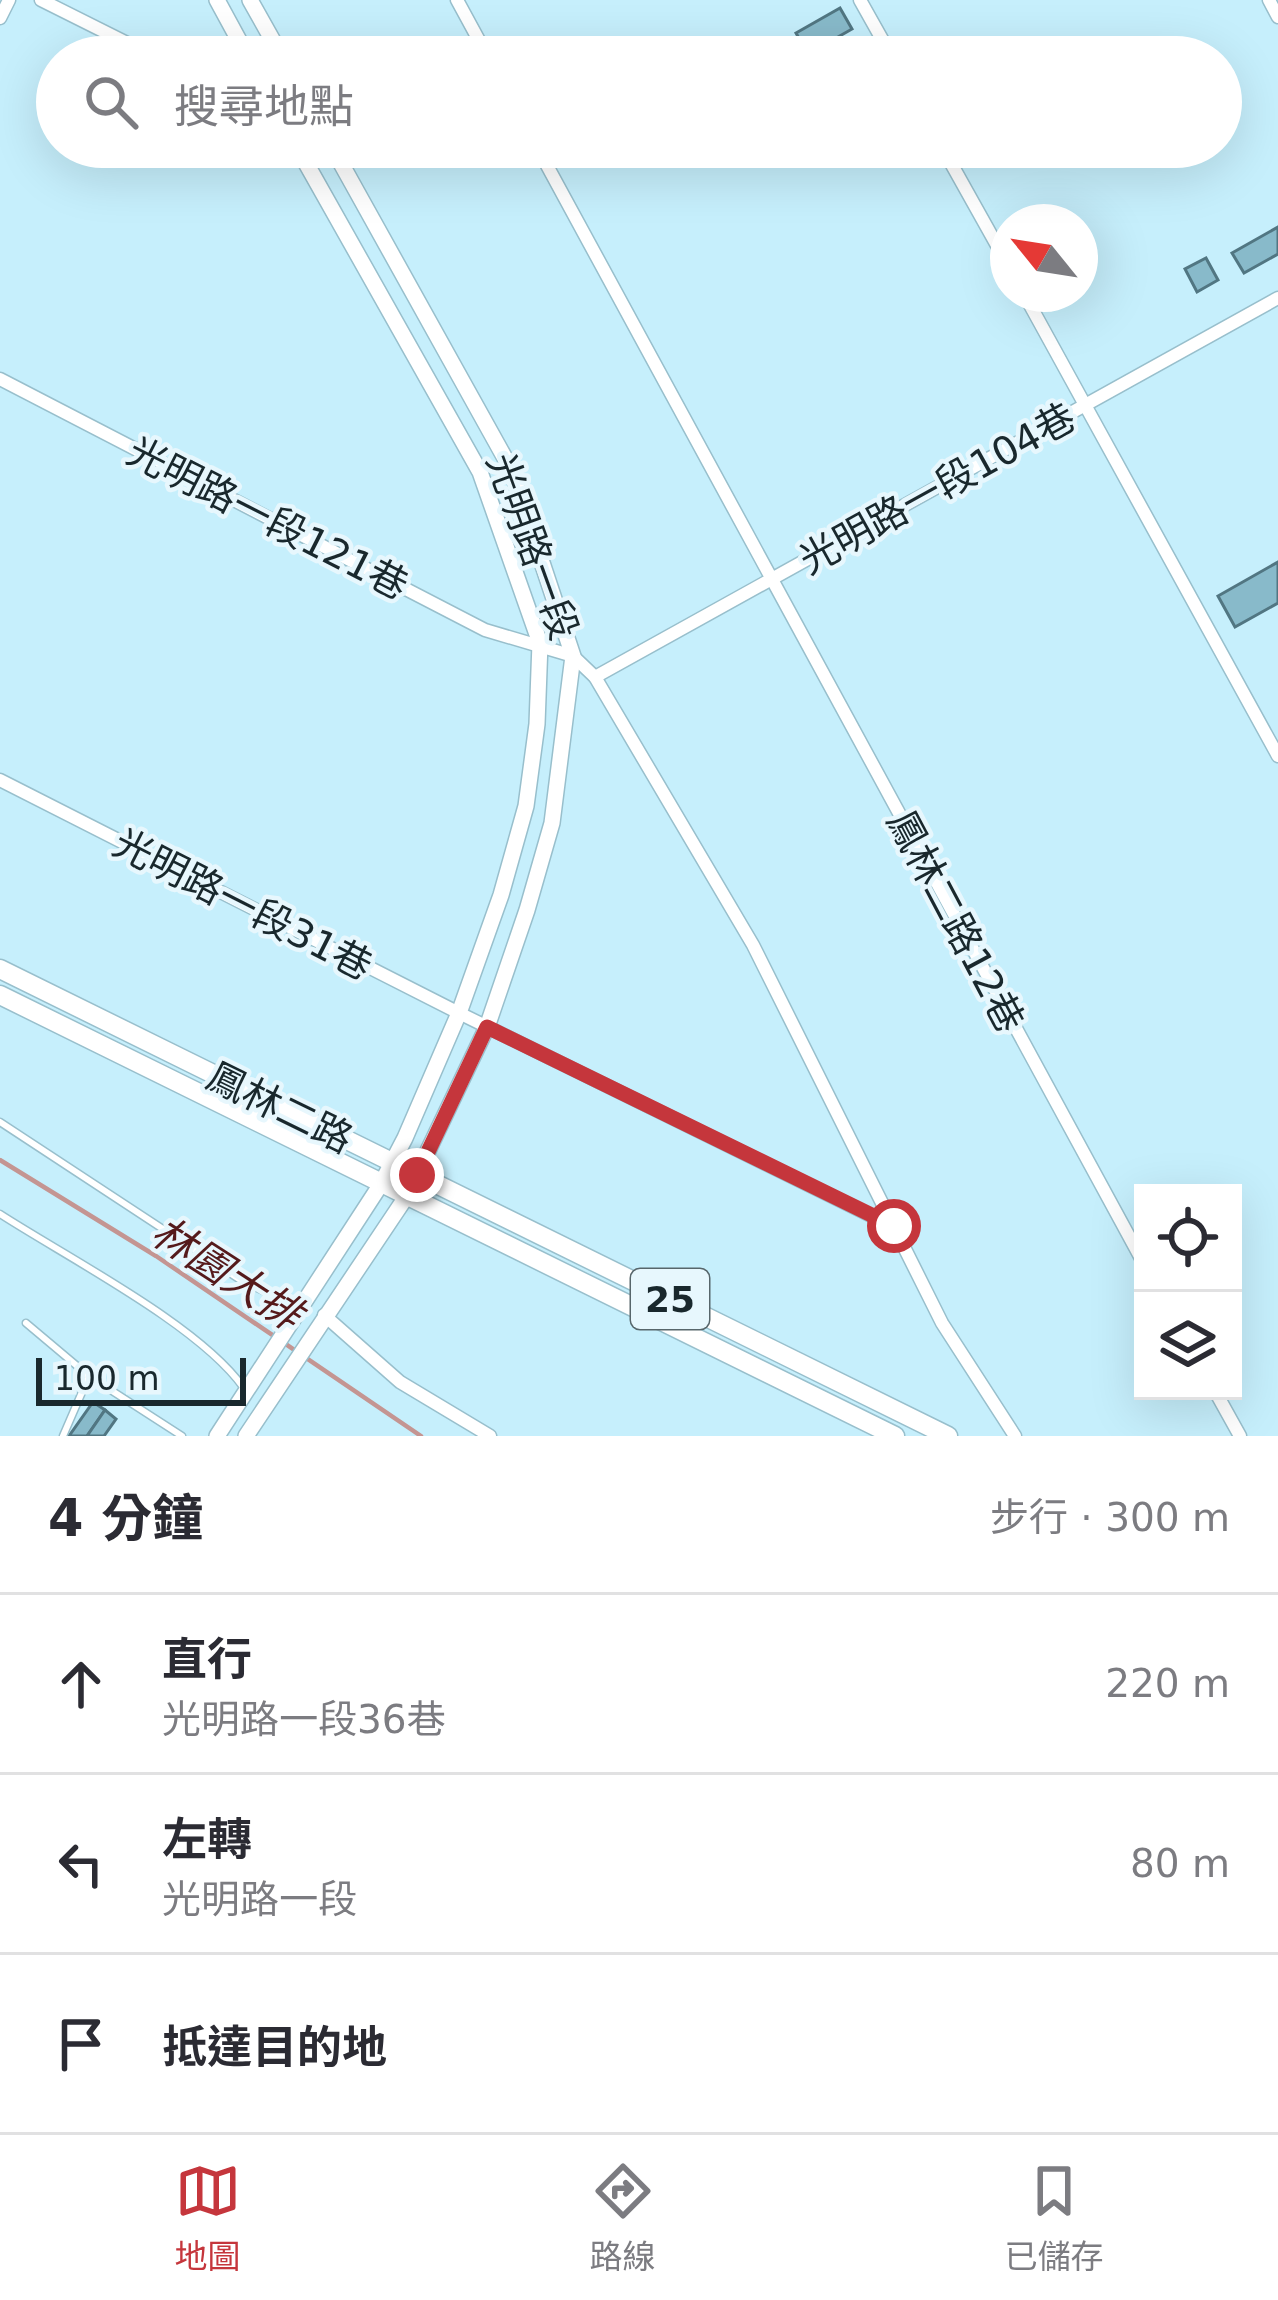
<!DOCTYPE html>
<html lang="zh-TW">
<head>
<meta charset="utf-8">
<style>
	:root { --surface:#fff; --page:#f7f7f7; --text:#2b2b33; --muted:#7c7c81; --line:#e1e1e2; --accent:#c5363c }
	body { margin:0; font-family:"DejaVu Sans","Noto Sans TC",sans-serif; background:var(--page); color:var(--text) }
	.controls { position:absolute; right:36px; bottom:36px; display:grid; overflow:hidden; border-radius:0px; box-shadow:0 12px 48px #0002 }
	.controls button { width:108px; height:108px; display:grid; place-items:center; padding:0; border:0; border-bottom:3px solid var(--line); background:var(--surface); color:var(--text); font:60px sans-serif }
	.compass { position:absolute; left:990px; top:204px; width:108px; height:108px; border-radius:50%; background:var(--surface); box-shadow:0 12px 48px #0002; rotate:300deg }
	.scale { position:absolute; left:36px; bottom:30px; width:210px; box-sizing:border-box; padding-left:12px; border:6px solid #19282d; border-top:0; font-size:33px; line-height:42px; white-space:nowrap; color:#19282d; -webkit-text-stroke:9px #e7f7fd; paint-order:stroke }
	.stop { position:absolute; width:36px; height:36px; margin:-27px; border:9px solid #c5363c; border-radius:50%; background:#fff }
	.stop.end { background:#c5363c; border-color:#fff; box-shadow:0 3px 12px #0008 }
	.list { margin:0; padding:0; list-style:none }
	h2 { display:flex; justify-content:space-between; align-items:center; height:156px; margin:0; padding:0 48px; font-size:51px }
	h2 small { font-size:39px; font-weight:400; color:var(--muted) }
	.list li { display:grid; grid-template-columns:78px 1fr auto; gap:36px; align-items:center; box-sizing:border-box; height:180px; padding:0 48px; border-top:3px solid var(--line) }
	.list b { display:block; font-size:45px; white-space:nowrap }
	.list p { margin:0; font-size:39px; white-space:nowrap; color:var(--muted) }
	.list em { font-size:39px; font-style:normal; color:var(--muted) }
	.icon { flex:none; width:66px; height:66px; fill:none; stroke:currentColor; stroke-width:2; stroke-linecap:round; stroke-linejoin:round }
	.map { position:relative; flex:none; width:1278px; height:1436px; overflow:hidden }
	.search { position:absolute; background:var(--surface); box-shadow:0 12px 48px #0002; left:36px; right:36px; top:36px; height:132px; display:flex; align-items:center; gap:30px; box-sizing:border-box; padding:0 42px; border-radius:66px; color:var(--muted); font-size:45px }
	.sheet { height:696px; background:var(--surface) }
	nav { display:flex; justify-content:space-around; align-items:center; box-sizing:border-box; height:168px; border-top:3px solid var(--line); background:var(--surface); font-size:33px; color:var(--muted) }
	nav a { display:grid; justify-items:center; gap:6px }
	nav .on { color:var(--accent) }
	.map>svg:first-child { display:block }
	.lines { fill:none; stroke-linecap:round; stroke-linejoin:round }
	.stream { stroke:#c49592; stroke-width:4.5 }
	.building { fill:#88baca; stroke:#517682; stroke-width:3 }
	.service-casing { stroke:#98bfcc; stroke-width:9 }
	.minor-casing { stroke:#98bfcc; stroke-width:15 }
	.tertiary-casing { stroke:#98bfcc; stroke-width:18 }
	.primary-casing { stroke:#98bfcc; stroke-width:21 }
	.service { stroke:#fff; stroke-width:6 }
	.minor { stroke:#fff; stroke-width:12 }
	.tertiary { stroke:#fff; stroke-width:15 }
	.primary { stroke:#fff; stroke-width:18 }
	.route { stroke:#c5363c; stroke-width:15 }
	.labels { text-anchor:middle; stroke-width:9; stroke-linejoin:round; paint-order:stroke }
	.shield { fill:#e7f7fd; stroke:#57666b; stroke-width:3 }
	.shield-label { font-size:36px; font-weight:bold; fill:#19282d }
	.street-label { font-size:39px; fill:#19282d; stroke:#e7f7fd }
	.water-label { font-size:42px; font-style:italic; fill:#551a1b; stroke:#e7f7fd }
</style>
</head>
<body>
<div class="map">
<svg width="1278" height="1436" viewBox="0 0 1278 1436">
	<rect width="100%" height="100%" fill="#c6effc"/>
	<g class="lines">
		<!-- stream -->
		<path class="stream" d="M0 1160 156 1256 421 1436"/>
	</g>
	<!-- building -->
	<g class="building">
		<path d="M840 8 852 29 808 54 796 33Z"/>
		<path d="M1278 227V254L1244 273 1232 253Z"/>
		<path d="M1206 258 1218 280 1197 292 1185 269Z"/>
		<path d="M1278 562V603L1235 627 1218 596Z"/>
		<path d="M93 1402 105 1410 87 1436H69Z"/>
		<path d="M105 1410 116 1419 104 1436H87Z"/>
	</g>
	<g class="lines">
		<!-- service casing -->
		<g class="service-casing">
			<g id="service">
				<path d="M0 1122 242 1281 297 1306"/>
				<path d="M0 1214C68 1258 199 1325 243 1387"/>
				<path d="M26 1323 89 1376 182 1436"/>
				<path d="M63 1436 89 1376"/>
			</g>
		</g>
		<!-- minor casing -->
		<g class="minor-casing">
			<g id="minor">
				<path d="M41 0 155 57"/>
				<path d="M457 0 488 57"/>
				<path d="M860 0 892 57"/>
				<path d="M1269 0 1278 17"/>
				<path d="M0 18 9 0"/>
				<path d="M537 147 1143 1262"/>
				<path d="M942 147 1008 265"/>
				<path d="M1024 294 1278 756"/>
				<path d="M0 379 485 630 573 656 595 677 753 945 942 1323 1015 1436"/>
				<path d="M595 677 1278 298"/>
				<path d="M0 780 459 1013 892 1226"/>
				<path d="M324 1315 400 1382 490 1436"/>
				<path d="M1215 1391 1240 1436"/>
			</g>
		</g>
		<!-- tertiary casing -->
		<g class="tertiary-casing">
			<g id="tertiary">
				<path d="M217 0 248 57"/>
				<path d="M250 0 282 57"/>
				<path d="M217 1436 381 1184 405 1138 459 1013 501 895 526 806 537 724 540 643 480 472 297 147"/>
				<path d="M246 1436 406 1197 487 1027 527 910 552 823 573 656 511 469 332 147"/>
			</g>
		</g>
		<!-- primary casing -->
		<g class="primary-casing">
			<g id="primary">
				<path d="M0 969 948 1436"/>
				<path d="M0 995 895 1436"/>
			</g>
		</g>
		<!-- service -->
		<use href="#service" class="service"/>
		<!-- minor -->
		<use href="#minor" class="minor"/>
		<!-- tertiary -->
		<use href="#tertiary" class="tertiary"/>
		<!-- primary -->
		<use href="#primary" class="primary"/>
	</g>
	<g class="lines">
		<!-- route -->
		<path class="route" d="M417 1175 487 1027 894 1226"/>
	</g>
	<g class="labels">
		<!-- shield labels -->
		<rect class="shield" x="631" y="1269" width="78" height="60" rx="9"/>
		<g class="shield-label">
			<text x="670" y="1312">25</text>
		</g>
		<!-- street labels -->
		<g class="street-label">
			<text transform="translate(937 488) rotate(-29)" y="14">光明路一段104巷</text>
			<text transform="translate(268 518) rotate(27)" y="14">光明路一段121巷</text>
			<text transform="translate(533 546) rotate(70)" y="14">光明路一段</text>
			<text transform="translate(243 904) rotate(27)" y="14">光明路一段31巷</text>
			<text transform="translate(956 921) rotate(62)" y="14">鳳林二路12巷</text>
			<text transform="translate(280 1107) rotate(26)" y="14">鳳林二路</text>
		</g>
		<!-- water labels -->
		<g class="water-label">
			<text transform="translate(227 1273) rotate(33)" y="15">林園大排</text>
		</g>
	</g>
</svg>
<div class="controls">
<button><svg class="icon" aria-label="locate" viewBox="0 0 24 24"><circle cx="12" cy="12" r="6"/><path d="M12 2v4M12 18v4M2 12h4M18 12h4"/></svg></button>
<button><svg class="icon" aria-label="layers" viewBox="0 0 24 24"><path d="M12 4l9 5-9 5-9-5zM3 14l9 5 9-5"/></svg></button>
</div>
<svg class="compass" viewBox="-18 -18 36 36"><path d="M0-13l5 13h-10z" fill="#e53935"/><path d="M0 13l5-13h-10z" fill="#7c7c81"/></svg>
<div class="scale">100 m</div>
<div class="stop" style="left:894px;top:1226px"></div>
<div class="stop end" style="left:417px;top:1175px"></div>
<div class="search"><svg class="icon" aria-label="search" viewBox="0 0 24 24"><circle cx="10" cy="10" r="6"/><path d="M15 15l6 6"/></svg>搜尋地點</div>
</div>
<section class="sheet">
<h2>4 分鐘<small>步行 · 300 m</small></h2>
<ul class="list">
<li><svg class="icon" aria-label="ahead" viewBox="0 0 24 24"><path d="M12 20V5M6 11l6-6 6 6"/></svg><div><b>直行</b><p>光明路一段36巷</p></div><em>220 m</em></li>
<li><svg class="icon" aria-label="left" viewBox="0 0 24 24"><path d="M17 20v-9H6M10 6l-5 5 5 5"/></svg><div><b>左轉</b><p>光明路一段</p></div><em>80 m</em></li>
<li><svg class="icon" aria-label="arrive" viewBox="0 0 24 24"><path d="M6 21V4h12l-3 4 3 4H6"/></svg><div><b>抵達目的地</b></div></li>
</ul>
</section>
<nav>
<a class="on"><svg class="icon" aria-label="map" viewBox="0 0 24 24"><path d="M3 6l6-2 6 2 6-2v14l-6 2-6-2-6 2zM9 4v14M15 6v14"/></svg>地圖</a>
<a><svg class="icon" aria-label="directions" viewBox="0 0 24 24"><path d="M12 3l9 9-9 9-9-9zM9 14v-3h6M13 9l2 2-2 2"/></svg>路線</a>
<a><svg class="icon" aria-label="saved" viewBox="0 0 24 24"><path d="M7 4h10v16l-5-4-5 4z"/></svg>已儲存</a>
</nav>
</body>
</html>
